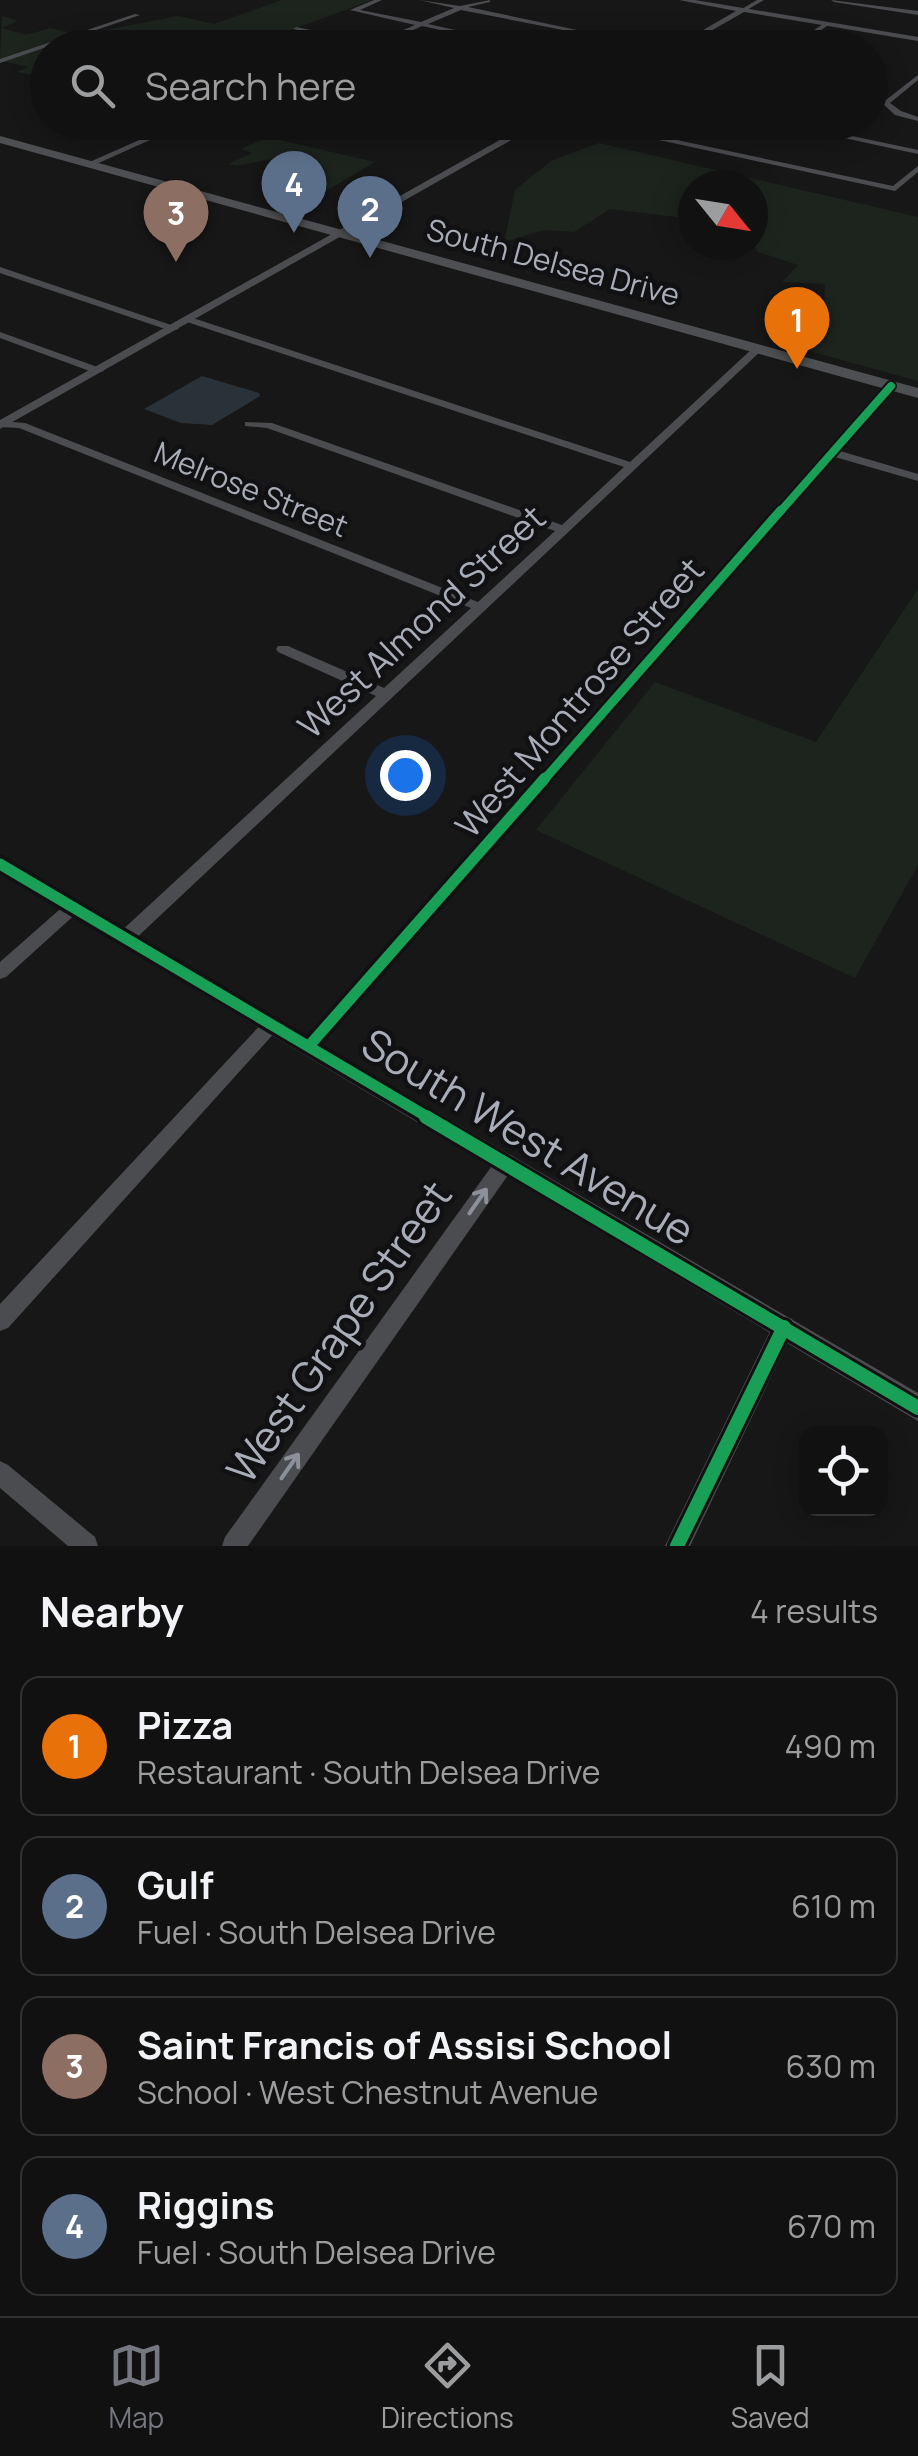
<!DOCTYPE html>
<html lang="en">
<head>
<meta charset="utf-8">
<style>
	:root { --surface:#111; --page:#1a1a1a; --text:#f1f3f6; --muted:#9c9d9f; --line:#303131; --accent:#757880 }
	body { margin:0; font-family:Manrope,sans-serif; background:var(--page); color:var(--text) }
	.controls { position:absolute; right:30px; bottom:30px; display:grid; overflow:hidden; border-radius:20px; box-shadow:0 5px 25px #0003 }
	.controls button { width:90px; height:90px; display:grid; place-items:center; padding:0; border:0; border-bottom:2px solid var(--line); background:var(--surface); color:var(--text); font:50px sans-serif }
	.compass { position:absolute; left:678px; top:170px; width:90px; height:90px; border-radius:50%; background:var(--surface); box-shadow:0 5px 25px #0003; rotate:120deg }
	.you { position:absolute; left:405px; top:775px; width:35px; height:35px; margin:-25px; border:8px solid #fff; border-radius:50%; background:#1a73e8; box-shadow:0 0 0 15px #1a73e833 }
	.badge { display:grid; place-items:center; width:65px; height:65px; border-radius:50%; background:var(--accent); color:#fff; font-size:32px; font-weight:700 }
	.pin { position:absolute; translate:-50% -82px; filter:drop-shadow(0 2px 5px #0008) }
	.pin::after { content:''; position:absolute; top:52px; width:35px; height:30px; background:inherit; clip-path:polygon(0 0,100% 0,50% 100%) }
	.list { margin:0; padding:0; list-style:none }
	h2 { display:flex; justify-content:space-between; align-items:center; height:130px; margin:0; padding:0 40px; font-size:42px }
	h2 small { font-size:32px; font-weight:400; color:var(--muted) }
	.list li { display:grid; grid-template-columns:65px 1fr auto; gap:30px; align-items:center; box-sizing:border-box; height:140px; margin:0 20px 20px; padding:0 20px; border:2px solid var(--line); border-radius:20px }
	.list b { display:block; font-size:38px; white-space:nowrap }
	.list p { margin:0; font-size:32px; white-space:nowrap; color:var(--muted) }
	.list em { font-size:32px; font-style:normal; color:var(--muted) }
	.icon { flex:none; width:55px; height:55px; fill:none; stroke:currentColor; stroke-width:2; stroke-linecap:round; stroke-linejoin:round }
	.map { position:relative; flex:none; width:918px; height:1546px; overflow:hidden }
	.search { position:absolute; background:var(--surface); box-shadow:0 5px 25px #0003; left:30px; right:30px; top:30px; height:110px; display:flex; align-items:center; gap:25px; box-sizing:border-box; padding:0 35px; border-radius:55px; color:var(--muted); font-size:38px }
	.sheet { height:770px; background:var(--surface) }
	nav { display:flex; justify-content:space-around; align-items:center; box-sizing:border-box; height:140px; border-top:2px solid var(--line); background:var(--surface); font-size:28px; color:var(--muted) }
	nav a { display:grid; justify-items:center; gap:5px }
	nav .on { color:var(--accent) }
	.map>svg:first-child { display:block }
	.green { fill:#1d241e }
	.water { fill:#2a3239 }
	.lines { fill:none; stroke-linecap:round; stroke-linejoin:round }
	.minor { fill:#4b4c50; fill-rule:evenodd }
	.tertiary { fill:#4b4c50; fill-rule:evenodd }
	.primary { fill:#4d4f52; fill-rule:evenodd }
	.cycleway-far3-casing { stroke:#111113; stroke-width:12 }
	.cycleway-far2-casing { stroke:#111113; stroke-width:14 }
	.cycleway-far1-casing { stroke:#111113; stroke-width:18 }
	.cycleway-casing { stroke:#111113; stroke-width:20 }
	.cycleway-far3 { stroke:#1a9f57; stroke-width:8 }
	.cycleway-far2 { stroke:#1a9f57; stroke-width:9 }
	.cycleway-far1 { stroke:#1a9f57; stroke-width:11 }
	.cycleway { stroke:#1a9f57; stroke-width:14 }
	.oneway { stroke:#8c9099 }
	.labels { text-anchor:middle; stroke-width:9; stroke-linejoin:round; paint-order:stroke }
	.far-street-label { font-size:30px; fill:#a8adb8; stroke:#111113 }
	.street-label { font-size:35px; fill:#a8adb8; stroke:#111113 }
	.near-street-label { font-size:42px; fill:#a8adb8; stroke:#111113 }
</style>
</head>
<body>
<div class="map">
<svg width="918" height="1546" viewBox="0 0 918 1546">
	<rect width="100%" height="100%" fill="#171717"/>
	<!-- green -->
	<g class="green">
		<path d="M282 0H372L245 47 48 48 47 78 17 72 28 67 0 60 2 16 18 21 2 28 26 35 50 28 79 35 178 16 214 24Z"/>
		<path d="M297 123H306L282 134 280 140 375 162 314 198 264 185 297 171C276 146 253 170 228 164L252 153 241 149Z"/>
		<path d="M599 143 918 217V381L784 344 771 330 824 303 825 284 782 282 798 265 758 252 753 244V185H693V219L610 209 574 232 544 230 504 242 515 190 551 161Z"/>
		<path d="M918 589V865L855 978 536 830 655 682 816 742Z"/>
	</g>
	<!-- water -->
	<path class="water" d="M202 376 259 393 260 396 212 425 181 423 144 409Z"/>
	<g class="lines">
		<!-- minor -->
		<g class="minor">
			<path d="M374 0H382L360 10 421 22 454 8 419 0 460 6 490 0V2L468 7 577 30 551 48H543L568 31 461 10 428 24 537 48H522L422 26 378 46 363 48 367 45 293 29 296 27 373 43 415 25 350 10Z"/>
			<path d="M757 0H764L745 11 740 10Z"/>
			<path d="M831 0 918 11V15L834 2Z"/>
			<path d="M135 14 140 15 0 63V59Z"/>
			<path d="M825 23 830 24 794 48H786Z"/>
			<path d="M918 75V80L890 103 901 111 918 117V121L895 115 882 103Z"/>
			<path d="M180 122H190L92 166 85 164Z"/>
			<path d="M576 122H592L893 186 918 166V172L895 191Z"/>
			<path d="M770 122H786L918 150V154Z"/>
			<path d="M0 267 177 327 179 329 171 331 0 273Z"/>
			<path d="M187 318H193L630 462 754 347 763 349 131 943 125 945 119 943 117 938 119 933 376 696 278 652 276 649 278 646H288L384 688 471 608 19 428 0 427V421L25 423 478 602 555 531 267 428 245 426V422L272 423 562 525 624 467 187 322Z"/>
			<path d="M0 332 103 369 104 371 95 373 0 338Z"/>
			<path d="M887 384 896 386 840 451 918 474V481L835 457 315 1051 309 1054 303 1051 300 1046 303 1041Z"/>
			<path d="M73 901 79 903 81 907 79 911 6 977 0 979V962L67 903Z"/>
			<path d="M272 1017 278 1019 281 1024 278 1029 8 1328 0 1331V1304L266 1019Z"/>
			<path d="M506 1153 513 1156 516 1162 513 1168 248 1546H222L225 1537 499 1156Z"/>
			<path d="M784 1316 792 1319 795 1327 690 1546H665L776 1319Z"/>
			<path d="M0 1461 8 1465 95 1537 98 1546H68L0 1488Z"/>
		</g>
		<!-- tertiary -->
		<g class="tertiary">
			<path d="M679 0H695L918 37V41L744 12 681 48H672L736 11Z"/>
			<path d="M532 122H543L0 429V420Z"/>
			<path d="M0 857 918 1393V1421L0 873Z"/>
		</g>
		<!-- primary -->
		<path class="primary" d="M0 136 918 388V398L0 143Z"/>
		<!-- cycleway-far3 casing -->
		<g class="cycleway-far3-casing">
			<path id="cycleway-far3" d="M779 513 891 386"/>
		</g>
		<!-- cycleway-far2 casing -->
		<g class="cycleway-far2-casing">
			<path id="cycleway-far2" d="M543 781 781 510"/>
		</g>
		<!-- cycleway-far1 casing -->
		<g class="cycleway-far1-casing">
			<g id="cycleway-far1">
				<path d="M0 864 431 1119"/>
				<path d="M309 1046 545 778"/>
			</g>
		</g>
		<!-- cycleway casing -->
		<g class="cycleway-casing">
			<g id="cycleway">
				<path d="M426 1117 918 1408"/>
				<path d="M677 1546 784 1327"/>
			</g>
		</g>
		<!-- cycleway-far3 -->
		<use href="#cycleway-far3" class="cycleway-far3"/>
		<!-- cycleway-far2 -->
		<use href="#cycleway-far2" class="cycleway-far2"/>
		<!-- cycleway-far1 -->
		<use href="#cycleway-far1" class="cycleway-far1"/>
		<!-- cycleway -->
		<use href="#cycleway" class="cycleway"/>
	</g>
	<!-- one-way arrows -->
	<defs><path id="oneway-shaft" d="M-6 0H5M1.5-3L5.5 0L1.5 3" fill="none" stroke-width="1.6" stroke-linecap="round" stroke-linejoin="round" transform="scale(2.5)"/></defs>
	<g class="oneway">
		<use href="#oneway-shaft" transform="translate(478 1201) rotate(-55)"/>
		<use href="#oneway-shaft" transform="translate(290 1466) rotate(-55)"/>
	</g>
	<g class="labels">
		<!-- far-street labels -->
		<g class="far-street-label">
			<text transform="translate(553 263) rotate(15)" y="10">South Delsea Drive</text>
			<text transform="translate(251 490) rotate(22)" y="10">Melrose Street</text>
		</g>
		<!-- street labels -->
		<g class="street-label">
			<text transform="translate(422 622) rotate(-43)" y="12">West Almond Street</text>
			<text transform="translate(580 698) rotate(-49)" y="12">West Montrose Street</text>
		</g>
		<!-- near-street labels -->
		<g class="near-street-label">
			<text transform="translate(528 1137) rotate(31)" y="15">South West Avenue</text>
			<text transform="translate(339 1332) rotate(-55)" y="15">West Grape Street</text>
		</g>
	</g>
</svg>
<div class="controls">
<button><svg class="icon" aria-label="locate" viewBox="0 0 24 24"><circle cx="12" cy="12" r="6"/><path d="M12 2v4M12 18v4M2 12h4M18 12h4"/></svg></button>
</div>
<svg class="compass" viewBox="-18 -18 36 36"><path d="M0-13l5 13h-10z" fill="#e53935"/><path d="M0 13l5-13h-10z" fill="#9c9d9f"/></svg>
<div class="you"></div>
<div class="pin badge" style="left:797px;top:369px;background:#e8710a">1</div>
<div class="pin badge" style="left:370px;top:258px;background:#5c6f8a">2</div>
<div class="pin badge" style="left:176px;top:262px;background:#8d6e63">3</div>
<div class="pin badge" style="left:294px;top:233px;background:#5c6f8a">4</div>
<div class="search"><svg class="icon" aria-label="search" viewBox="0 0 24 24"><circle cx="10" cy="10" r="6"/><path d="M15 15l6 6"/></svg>Search here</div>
</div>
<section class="sheet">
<h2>Nearby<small>4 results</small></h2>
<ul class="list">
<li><span class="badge" style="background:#e8710a">1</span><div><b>Pizza</b><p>Restaurant · South Delsea Drive</p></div><em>490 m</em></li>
<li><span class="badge" style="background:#5c6f8a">2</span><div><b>Gulf</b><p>Fuel · South Delsea Drive</p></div><em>610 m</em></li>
<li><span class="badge" style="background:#8d6e63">3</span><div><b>Saint Francis of Assisi School</b><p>School · West Chestnut Avenue</p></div><em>630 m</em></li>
<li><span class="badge" style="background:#5c6f8a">4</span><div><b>Riggins</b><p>Fuel · South Delsea Drive</p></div><em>670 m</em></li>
</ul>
</section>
<nav>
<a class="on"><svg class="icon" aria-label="map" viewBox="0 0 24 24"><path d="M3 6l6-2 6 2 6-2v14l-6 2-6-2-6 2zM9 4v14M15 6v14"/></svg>Map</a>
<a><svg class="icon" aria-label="directions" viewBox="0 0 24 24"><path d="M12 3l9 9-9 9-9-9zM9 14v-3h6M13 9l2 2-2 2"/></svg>Directions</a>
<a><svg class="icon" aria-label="saved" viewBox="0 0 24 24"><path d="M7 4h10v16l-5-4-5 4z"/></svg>Saved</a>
</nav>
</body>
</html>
